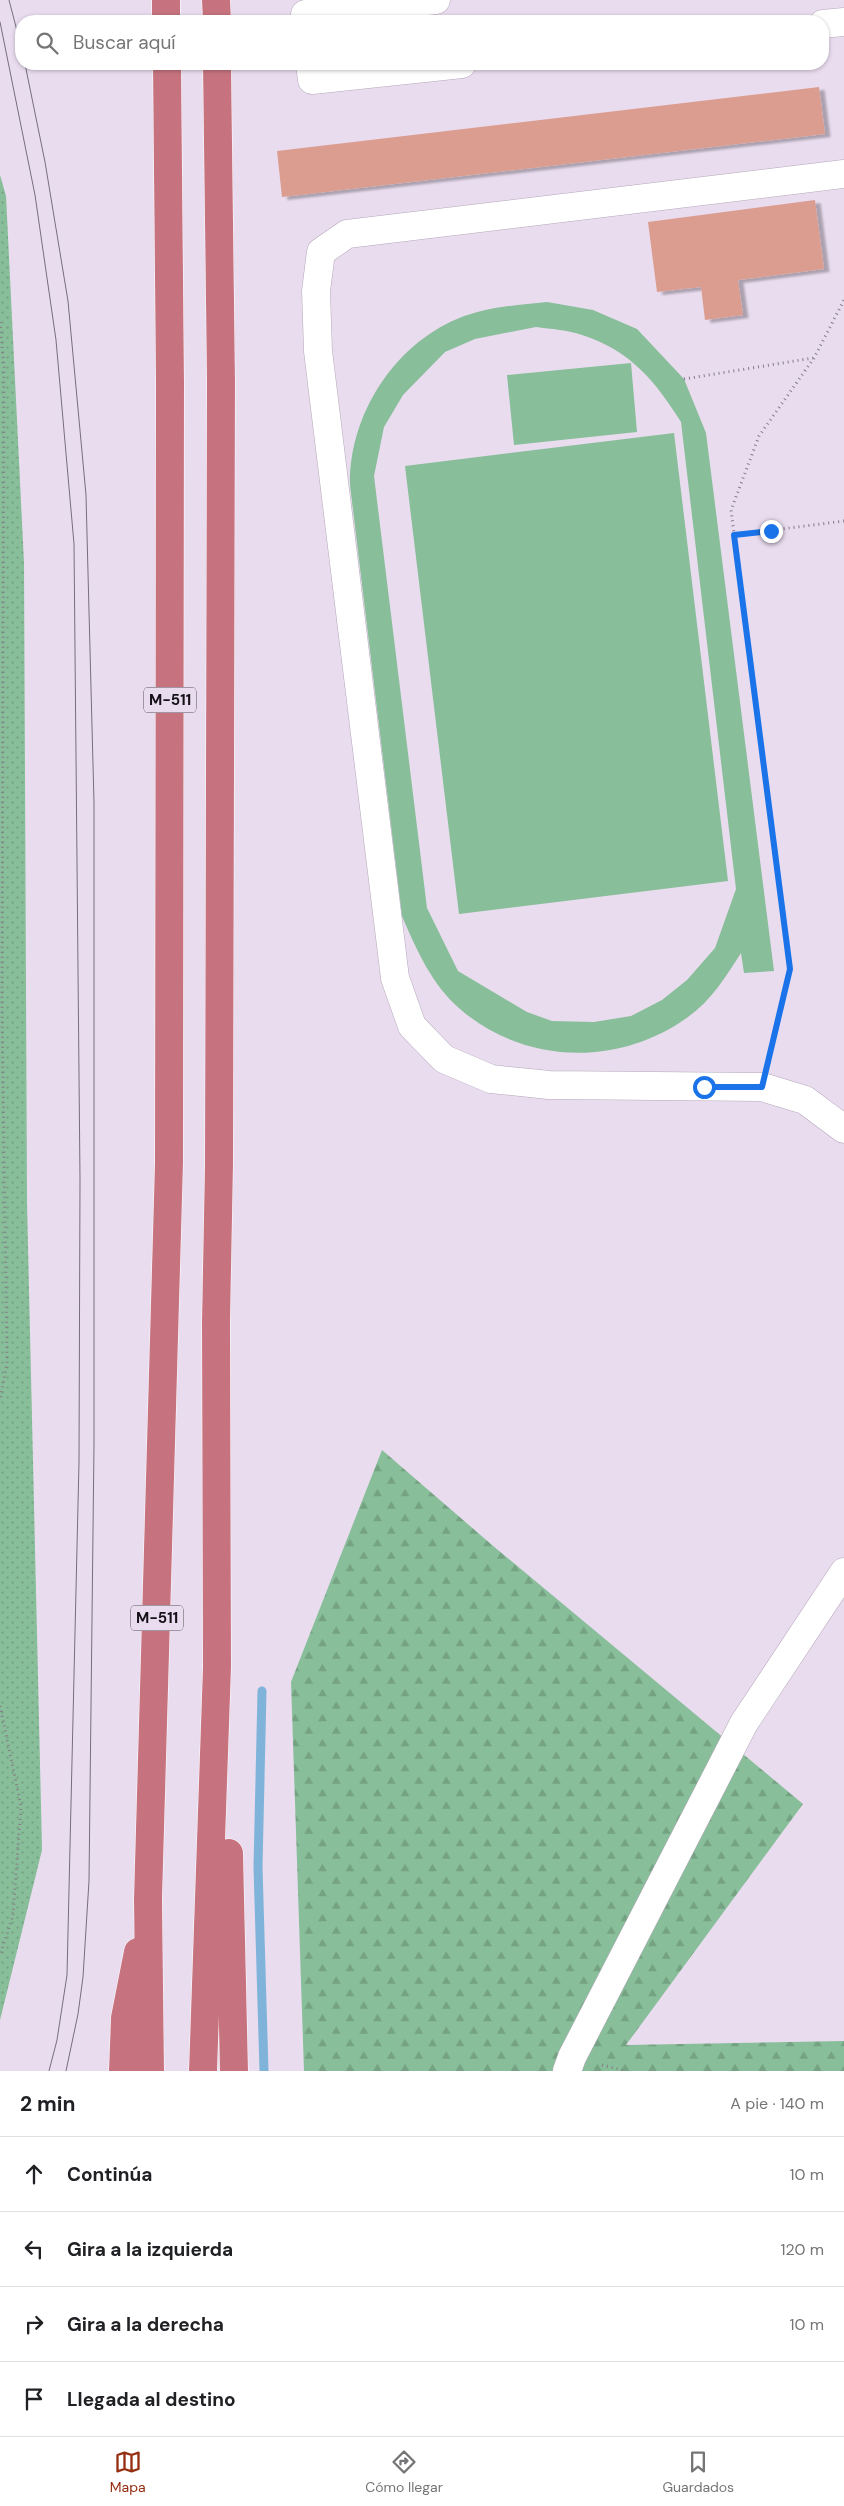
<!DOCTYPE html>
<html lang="es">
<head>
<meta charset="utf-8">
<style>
	:root { --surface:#fff; --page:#f2f2f2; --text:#202124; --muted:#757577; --line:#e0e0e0; --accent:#962e11 }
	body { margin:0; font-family:"DM Sans",sans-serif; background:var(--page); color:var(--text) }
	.stop { position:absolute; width:15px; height:15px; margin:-11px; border:4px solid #1a73e8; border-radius:50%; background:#fff }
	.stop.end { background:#1a73e8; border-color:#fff; box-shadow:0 1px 5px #0008 }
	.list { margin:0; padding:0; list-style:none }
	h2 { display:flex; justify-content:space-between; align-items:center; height:65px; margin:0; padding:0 20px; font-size:21px }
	h2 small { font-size:16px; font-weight:400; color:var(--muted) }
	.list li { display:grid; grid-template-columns:32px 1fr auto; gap:15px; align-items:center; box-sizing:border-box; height:75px; padding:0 20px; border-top:1px solid var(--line) }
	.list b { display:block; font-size:19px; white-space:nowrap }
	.list em { font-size:16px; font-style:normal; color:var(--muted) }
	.icon { flex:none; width:28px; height:28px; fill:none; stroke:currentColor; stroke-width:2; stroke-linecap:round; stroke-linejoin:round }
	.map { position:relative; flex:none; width:844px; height:2071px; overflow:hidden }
	.search { position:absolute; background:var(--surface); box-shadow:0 1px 4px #0004; left:15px; right:15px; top:15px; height:55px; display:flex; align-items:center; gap:12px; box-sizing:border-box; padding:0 18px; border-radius:20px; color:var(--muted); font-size:19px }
	.sheet { height:365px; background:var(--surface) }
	nav { display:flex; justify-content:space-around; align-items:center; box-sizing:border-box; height:70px; border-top:1px solid var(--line); background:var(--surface); font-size:14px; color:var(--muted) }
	nav a { display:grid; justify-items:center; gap:2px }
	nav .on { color:var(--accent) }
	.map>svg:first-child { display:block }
	.grass { fill:url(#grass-dots) }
	.forest { fill:url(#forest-firs) }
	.pitch { fill:#88be99; fill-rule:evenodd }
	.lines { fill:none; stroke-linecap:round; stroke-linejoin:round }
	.stream { stroke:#80b3d9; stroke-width:9 }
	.building { fill:#db9d90; filter:url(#shadow) }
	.minor-casing { stroke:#b4a8ba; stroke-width:29 }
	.highway-casing { stroke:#fff; stroke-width:29 }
	.path { stroke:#847c89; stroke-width:3; stroke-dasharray:1 4; stroke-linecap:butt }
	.minor { stroke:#fff; stroke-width:28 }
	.highway { stroke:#c7737f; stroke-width:28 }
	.tram { stroke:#766e7a; stroke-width:1 }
	.route { stroke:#1a73e8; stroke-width:6 }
	.labels { text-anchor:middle; stroke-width:5; stroke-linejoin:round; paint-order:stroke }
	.shield { fill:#e9dcef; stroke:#554e58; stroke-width:1 }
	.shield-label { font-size:15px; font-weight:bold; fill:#151118 }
</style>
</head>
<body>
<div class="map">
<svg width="844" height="2071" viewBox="0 0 844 2071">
	<defs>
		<pattern id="grass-dots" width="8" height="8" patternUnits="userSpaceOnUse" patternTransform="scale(1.25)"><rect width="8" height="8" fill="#88be99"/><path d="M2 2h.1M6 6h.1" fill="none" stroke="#74a283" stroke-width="1.8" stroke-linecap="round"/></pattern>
		<pattern id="forest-firs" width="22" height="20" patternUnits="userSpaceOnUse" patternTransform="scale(1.25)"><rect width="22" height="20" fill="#88be99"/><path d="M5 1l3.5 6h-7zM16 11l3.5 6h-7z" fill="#74a283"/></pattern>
		<filter id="shadow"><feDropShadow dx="5.5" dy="3" stdDeviation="1" flood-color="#0004"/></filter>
	</defs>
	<rect width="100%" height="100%" fill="#e9dcef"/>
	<!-- grass -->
	<path class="grass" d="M0 175 6 196 24 563 27 1203 42 1850 0 2020Z"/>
	<!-- forest -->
	<path class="forest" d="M382 1450 492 1545 803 1804 626 2045 844 2041V2071H304L291 1682Z"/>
	<!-- pitch -->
	<g class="pitch">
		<path d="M547 302 593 310 637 329 684 379 706 433 774 971 744 973 741 953C726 976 711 1001 688 1017 619 1067 525 1065 460 1009 432 985 416 949 402 916L350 485C349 416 393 346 457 319 486 307 516 305 547 302ZM536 327C551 329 568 330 582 335 630 350 656 382 681 422L736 889 715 948 687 980 662 1000 631 1016 594 1022 552 1021 527 1012 458 971 427 908 374 476 384 427 403 395 445 352 475 339Z"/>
		<path d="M631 363 637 432 514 445 507 375Z"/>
		<path d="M674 433 728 881 459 914 405 466Z"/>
	</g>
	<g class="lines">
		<!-- stream -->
		<path class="stream" d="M262 1691 258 1867 264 2071"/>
	</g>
	<!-- building -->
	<g class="building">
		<path d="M819 87 825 134 282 197 277 151Z"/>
		<path d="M815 200 824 269 738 280 743 315 705 320 701 287 657 292 648 222Z"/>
	</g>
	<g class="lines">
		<!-- minor casing -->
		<g class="minor-casing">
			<g id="minor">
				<path d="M306 21 305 14 436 0"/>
				<path d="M823 24 844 22"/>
				<path d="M310 64 312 80 462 64"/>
				<path d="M844 174 347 234 321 252 316 291 318 351 395 978 412 1026 444 1059 491 1079 549 1085 762 1087 805 1100 844 1129"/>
				<path d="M567 2071 572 2057 744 1723 844 1572"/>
			</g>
		</g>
		<!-- highway casing -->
		<g class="highway-casing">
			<g id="highway">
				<path d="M166 0V21"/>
				<path d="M216 0 217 21"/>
				<path d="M229 1853 234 2071"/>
				<path d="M123 2071 125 2018 138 1952"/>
				<path d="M150 2071 148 1899 169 1163 170 383 167 64"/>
				<path d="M203 2071 217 1667 216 1322 219 1164 221 381 217 64"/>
			</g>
		</g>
		<!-- path -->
		<g class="path">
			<path d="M0 322 4 367 2 1006 7 1362 0 1401"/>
			<path d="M684 379 813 358"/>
			<path d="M734 535 844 521"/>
			<path d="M768 1060 790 969 731 510 759 436 814 358 844 300"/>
			<path d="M0 1706 21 1806 13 1915 0 1955"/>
			<path d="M602 2065 626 2071"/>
		</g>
		<!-- minor -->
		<use href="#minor" class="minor"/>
		<!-- highway -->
		<use href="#highway" class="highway"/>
		<!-- tram -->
		<g class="tram">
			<path d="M9 0 21 46"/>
			<path d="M0 22 35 195 56 340 74 544 80 1180 79 1462 67 1975 57 2040 49 2071"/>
			<path d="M25 64 45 162 68 301 86 495 94 803V1444L89 1881 83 1977 78 2014 66 2071"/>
		</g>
	</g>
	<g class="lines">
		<!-- route -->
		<path class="route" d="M704 1087H762L790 969 734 535 771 531"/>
	</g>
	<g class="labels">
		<!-- shield labels -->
		<g class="shield">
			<rect x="144" y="687.5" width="52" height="25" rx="4"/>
			<rect x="131" y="1605.5" width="52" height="25" rx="4"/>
		</g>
		<g class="shield-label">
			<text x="170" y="705">M-511</text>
			<text x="157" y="1623">M-511</text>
		</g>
	</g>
</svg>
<div class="stop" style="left:704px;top:1087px"></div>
<div class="stop end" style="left:771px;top:531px"></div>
<div class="search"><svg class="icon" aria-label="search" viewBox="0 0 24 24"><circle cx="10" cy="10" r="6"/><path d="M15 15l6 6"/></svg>Buscar aquí</div>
</div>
<section class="sheet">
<h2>2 min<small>A pie · 140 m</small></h2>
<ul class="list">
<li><svg class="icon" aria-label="ahead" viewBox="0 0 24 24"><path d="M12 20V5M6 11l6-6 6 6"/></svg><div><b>Continúa</b></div><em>10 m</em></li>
<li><svg class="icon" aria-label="left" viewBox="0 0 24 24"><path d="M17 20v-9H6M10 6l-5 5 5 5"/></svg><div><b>Gira a la izquierda</b></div><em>120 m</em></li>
<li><svg class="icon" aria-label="right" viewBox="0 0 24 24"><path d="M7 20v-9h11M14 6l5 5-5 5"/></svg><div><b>Gira a la derecha</b></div><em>10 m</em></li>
<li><svg class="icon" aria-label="arrive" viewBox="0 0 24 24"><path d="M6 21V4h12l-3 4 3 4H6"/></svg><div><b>Llegada al destino</b></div></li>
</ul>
</section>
<nav>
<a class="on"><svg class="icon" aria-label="map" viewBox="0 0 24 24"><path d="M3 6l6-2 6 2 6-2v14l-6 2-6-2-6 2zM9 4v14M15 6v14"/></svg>Mapa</a>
<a><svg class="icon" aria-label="directions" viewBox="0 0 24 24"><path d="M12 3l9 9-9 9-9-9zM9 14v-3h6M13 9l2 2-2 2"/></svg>Cómo llegar</a>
<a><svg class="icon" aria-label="saved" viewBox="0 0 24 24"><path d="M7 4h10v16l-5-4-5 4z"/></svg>Guardados</a>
</nav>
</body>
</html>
